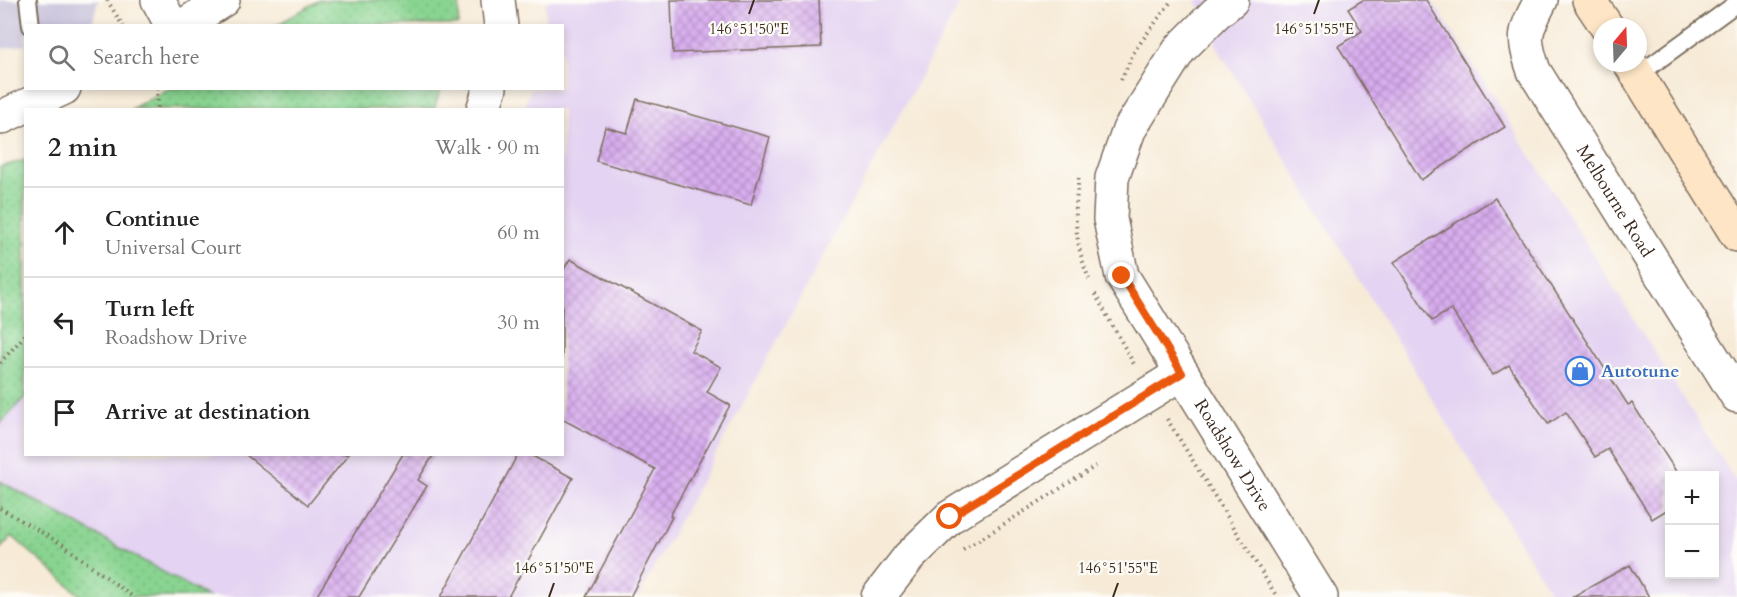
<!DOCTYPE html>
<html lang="en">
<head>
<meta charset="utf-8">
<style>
	:root { --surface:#fff; --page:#f2f2f2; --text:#222; --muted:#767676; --line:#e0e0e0 }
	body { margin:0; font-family:Cardo,serif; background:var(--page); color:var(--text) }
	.controls { position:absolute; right:18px; bottom:18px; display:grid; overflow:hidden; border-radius:0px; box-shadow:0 3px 9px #0003 }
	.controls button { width:54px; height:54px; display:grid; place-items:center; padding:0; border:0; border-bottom:2px solid var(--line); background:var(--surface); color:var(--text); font:30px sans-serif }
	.compass { position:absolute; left:1593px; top:18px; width:54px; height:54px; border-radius:50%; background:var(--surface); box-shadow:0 3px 9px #0003; rotate:19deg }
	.stop { position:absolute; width:18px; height:18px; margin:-14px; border:4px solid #ea580c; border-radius:50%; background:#fff }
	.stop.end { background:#ea580c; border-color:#fff; box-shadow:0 2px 6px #0008 }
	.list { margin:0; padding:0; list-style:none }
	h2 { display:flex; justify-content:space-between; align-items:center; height:78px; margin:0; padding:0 24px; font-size:26px }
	h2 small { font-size:20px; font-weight:400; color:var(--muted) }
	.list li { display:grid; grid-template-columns:39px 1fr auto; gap:18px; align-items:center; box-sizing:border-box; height:90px; padding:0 24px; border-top:2px solid var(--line) }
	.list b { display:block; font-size:22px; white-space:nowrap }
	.list p { margin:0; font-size:20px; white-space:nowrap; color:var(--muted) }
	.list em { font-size:20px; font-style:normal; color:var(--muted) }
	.icon { flex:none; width:33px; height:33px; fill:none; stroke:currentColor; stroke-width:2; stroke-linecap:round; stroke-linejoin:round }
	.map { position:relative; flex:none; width:1737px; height:597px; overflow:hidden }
	.search { position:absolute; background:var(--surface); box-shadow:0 3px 9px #0003; left:24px; top:24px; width:540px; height:66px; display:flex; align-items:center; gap:15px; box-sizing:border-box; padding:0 21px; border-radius:0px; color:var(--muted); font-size:22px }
	.panel { position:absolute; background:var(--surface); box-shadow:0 3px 9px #0003; left:24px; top:108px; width:540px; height:348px; border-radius:0px }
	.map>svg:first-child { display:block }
	.built { fill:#e4d3f2; fill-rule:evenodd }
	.industrial { fill:#c6c0da }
	.park { fill:url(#park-dots); stroke:#627f58; stroke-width:1.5 }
	.building { fill:url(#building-cross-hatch) }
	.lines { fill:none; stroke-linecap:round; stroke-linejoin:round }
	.service-casing { stroke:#7d6e5f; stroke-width:20 }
	.minor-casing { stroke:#7d6e5f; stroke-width:36 }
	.secondary-casing { stroke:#7d6e5f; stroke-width:36 }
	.path { stroke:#7d6e5f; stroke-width:4; stroke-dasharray:1.5 4.5; stroke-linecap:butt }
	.service { stroke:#fff; stroke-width:16 }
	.minor { stroke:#fff; stroke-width:33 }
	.secondary { stroke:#fde5c5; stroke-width:33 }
	.route { stroke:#ea580c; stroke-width:8 }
	.ticks { fill:none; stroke:#3b2a1e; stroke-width:2 }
	.labels { text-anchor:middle; stroke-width:4.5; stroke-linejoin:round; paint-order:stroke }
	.street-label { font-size:18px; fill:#3b2a1e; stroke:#fdfcf7 }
	.shop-label { font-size:18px; font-weight:bold; fill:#366cbe; stroke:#fdfcf7; text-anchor:start }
	.ticks-label { font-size:15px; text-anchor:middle; fill:#3b2a1e; stroke:#fdfcf7; stroke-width:4.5; stroke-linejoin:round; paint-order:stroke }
</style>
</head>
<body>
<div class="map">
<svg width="1737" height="597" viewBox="0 0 1737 597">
	<defs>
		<pattern id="park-dots" width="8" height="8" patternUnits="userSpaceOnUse" patternTransform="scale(1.5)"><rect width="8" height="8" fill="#89d491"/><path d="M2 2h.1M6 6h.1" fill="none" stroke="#77b67d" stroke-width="1.8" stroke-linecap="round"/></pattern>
		<pattern id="building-cross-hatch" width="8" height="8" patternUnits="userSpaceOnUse" patternTransform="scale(1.5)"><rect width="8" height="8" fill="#d8adef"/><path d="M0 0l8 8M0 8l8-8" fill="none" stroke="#b08dc1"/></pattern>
	</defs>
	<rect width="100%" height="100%" fill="#fdfcf7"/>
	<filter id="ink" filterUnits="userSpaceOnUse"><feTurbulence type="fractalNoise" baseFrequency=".0167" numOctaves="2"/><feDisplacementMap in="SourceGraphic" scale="12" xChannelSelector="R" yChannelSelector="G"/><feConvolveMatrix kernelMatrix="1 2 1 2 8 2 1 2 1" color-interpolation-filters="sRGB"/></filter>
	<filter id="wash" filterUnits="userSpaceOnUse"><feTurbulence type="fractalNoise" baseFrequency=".008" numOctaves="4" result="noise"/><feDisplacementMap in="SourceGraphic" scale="24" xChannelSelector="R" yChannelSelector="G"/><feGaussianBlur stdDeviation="1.35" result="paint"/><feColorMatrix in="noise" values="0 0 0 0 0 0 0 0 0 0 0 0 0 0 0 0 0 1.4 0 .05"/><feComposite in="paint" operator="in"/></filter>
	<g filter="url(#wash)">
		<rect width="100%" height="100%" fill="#f7ebd8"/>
		<!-- built -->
		<g class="built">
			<path d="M552 0H962L638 597H208L0 481V424L25 397 26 454H562V110L524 109 531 89 562 88V26L545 25 546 2Z"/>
			<path d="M1196 0H1432L1737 483V597H1553L1219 50ZM1670 476H1714V574H1670Z"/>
		</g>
		<!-- industrial -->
		<path class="industrial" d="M0 0H98L93 20 80 25 26 26 25 45 0 49Z"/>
		<!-- park -->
		<g class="park">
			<path d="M319 0H460L458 25H277Z"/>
			<path d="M170 88H441V89L434 109H131Z"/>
			<path d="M25 160V397L0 424V167Z"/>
			<path d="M0 481 208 597H82L12 536 0 549Z"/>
		</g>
		<g id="blocks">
			<!-- building -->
			<g class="building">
				<path d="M671 0H819L821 47 673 53Z"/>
				<path d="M1363 0H1426L1505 127 1421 180 1338 46 1362 31 1348 9Z"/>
				<path d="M637 99 770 137 751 205 596 161 605 127 627 133Z"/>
				<path d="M1495 198 1628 405 1632 403 1679 476H1670V508L1652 519 1608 449 1595 457 1566 412 1548 424 1509 365 1493 375 1451 309 1432 321 1394 262Z"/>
				<path d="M570 259 702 331 691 351 721 367 707 392 730 405 670 516 672 517 630 597H586L655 469 562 419V272Z"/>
				<path d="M245 454H349L308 505Z"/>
				<path d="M403 454H434L418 480 427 486 359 597H316Z"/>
				<path d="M518 454H529L573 478 508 597H441Z"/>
				<path d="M1630 565 1649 597H1572Z"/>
			</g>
		</g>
	</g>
	<g filter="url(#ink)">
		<use href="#blocks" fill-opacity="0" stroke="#7d6e5f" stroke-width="1.5"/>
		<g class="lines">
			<!-- service casing -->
			<g class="service-casing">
				<g id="service">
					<path d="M28 0 31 26"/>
					<path d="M1638 75 1737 3"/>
				</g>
			</g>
			<!-- minor casing -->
			<g class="minor-casing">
				<g id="minor">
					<path d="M158 0 172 26"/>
					<path d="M498 0 501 26"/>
					<path id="s1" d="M1232 0 1216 13 1180 49 1129 130 1112 178 1110 219 1122 276 1321 597"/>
					<path id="s2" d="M1541 0C1524 33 1522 36 1534 71L1737 396"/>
					<path d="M183 26 223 0"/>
					<path d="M483 110 490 88"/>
					<path d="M0 118 64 88"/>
					<path d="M878 597 909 557 950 517 1182 373"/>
				</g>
			</g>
			<!-- secondary casing -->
			<g class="secondary-casing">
				<g id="secondary">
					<path d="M1589 0 1607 27"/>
					<path d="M1630 63 1737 235"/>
				</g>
			</g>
			<!-- path -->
			<g class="path">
				<path d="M107 0 123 26"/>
				<path d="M1121 80 1135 50 1172 0"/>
				<path d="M157 88 158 110"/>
				<path d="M1079 178C1073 214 1075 245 1089 279"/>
				<path d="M1095 294 1135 366"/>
				<path d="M0 363 26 334"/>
				<path d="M1167 419 1277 597"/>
				<path d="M0 508 63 545 133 597"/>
				<path d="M963 550 1099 464"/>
			</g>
			<!-- service -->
			<use href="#service" class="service"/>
			<!-- minor -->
			<use href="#minor" class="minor"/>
			<!-- secondary -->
			<use href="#secondary" class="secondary"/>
		</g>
	</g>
	<g class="lines" filter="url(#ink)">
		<!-- route -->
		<path class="route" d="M950 517 1182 373 1122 276"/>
	</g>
	<!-- ticks -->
	<path class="ticks" d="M749 14 754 0M1314 14 1319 0M549 597 554 583M1113 597 1118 583"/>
	<!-- icons -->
	<defs>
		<g id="shop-ring" transform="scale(1.5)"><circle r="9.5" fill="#fdfcf7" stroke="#3f7fe0" stroke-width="1.5"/><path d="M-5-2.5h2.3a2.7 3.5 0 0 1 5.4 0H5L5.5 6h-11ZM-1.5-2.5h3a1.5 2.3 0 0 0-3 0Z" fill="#3f7fe0"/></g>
	</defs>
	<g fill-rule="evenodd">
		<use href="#shop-ring" x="1580" y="371"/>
	</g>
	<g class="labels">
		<!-- street labels -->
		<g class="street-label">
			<text dy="6" stroke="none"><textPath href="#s2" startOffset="228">Melbourne Road</textPath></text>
			<text dy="6" stroke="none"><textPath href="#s1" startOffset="528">Roadshow Drive</textPath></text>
		</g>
		<!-- shop labels -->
		<g class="shop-label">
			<text x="1601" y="377">Autotune</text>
		</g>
	</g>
	<g class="ticks-label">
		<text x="749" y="34">146°51'50"E</text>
		<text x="1314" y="34">146°51'55"E</text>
		<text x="554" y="573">146°51'50"E</text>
		<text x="1118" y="573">146°51'55"E</text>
	</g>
</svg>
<div class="controls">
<button>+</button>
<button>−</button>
</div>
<svg class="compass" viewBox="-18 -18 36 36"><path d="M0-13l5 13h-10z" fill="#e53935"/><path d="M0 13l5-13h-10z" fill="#767676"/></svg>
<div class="stop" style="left:950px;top:517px"></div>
<div class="stop end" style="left:1122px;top:276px"></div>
<div class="search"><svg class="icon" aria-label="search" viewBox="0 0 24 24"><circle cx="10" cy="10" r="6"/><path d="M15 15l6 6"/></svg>Search here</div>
<section class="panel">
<h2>2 min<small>Walk · 90 m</small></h2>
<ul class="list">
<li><svg class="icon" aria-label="ahead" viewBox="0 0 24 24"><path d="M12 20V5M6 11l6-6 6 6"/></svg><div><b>Continue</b><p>Universal Court</p></div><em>60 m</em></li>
<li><svg class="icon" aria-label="left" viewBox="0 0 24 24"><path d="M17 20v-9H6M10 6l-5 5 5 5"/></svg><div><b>Turn left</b><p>Roadshow Drive</p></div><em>30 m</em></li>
<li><svg class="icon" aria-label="arrive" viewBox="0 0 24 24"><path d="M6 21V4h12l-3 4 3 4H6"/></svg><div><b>Arrive at destination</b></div></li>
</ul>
</section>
</div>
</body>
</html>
